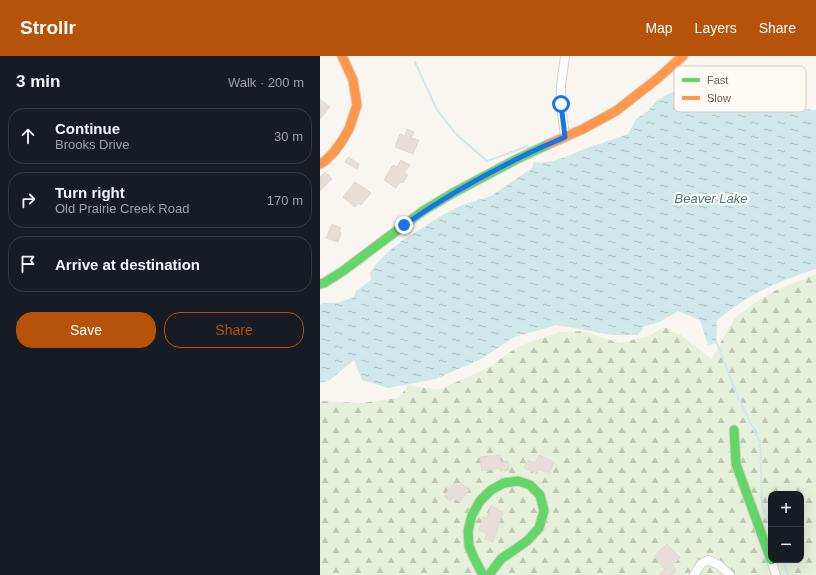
<!DOCTYPE html>
<html lang="en">
<head>
<meta charset="utf-8">
<style>
	:root { --surface:#171b24; --page:#20242c; --text:#f1f3f6; --muted:#9ea1a6; --line:#363941; --accent:#b45309 }
	body { margin:0; font-family:Helvetica,sans-serif; background:var(--page); color:var(--text) }
	.controls { position:absolute; right:12px; bottom:12px; display:grid; overflow:hidden; border-radius:8px; box-shadow:0 4px 16px #0002 }
	.controls button { width:36px; height:36px; display:grid; place-items:center; padding:0; border:0; border-bottom:1px solid var(--line); background:var(--surface); color:var(--text); font:20px sans-serif }
	.stop { position:absolute; width:12px; height:12px; margin:-9px; border:3px solid #1a73e8; border-radius:50%; background:#fff }
	.stop.end { background:#1a73e8; border-color:#fff; box-shadow:0 1px 4px #0008 }
	.list { margin:0; padding:0; list-style:none }
	h2 { display:flex; justify-content:space-between; align-items:center; height:52px; margin:0; padding:0 16px; font-size:17px }
	h2 small { font-size:13px; font-weight:400; color:var(--muted) }
	.list li { display:grid; grid-template-columns:26px 1fr auto; gap:12px; align-items:center; box-sizing:border-box; height:56px; margin:0 8px 8px; padding:0 8px; border:1px solid var(--line); border-radius:16px }
	.list b { display:block; font-size:15px; white-space:nowrap }
	.list p { margin:0; font-size:13px; white-space:nowrap; color:var(--muted) }
	.list em { font-size:13px; font-style:normal; color:var(--muted) }
	.actions { display:flex; gap:8px; padding:12px 16px }
	.actions a { flex:1; padding:9px 0; border:1px solid var(--accent); border-radius:16px; text-align:center; font-size:14px; color:var(--accent) }
	.actions .main { background:var(--accent); color:#fff }
	.icon { flex:none; width:22px; height:22px; fill:none; stroke:currentColor; stroke-width:2; stroke-linecap:round; stroke-linejoin:round }
	.map { position:relative; flex:none; width:496px; height:519px; overflow:hidden }
	header { display:flex; align-items:center; gap:24px; box-sizing:border-box; height:56px; padding:0 20px; background:var(--accent); color:#fff }
	header strong { font-size:19px }
	nav { display:flex; gap:22px; margin-inline-start:auto; font-size:14px }
	main { display:flex }
	aside { flex:1; background:var(--surface) }
	.map>svg:first-child { display:block }
	.forest { fill:url(#forest-firs); fill-rule:evenodd }
	.water { fill:url(#water-ripples) }
	.lines { fill:none; stroke-linecap:round; stroke-linejoin:round }
	.stream { stroke:#d0e8ea; stroke-width:2 }
	.building { fill:#e6ded7; stroke:#e2d8d2 }
	.street-casing { stroke:#d7d1cb; stroke-width:10 }
	.fast-casing { stroke:#d9d2cb; stroke-width:11 }
	.slow-casing { stroke:#d9d2cb; stroke-width:11 }
	.street { stroke:#fefefd; stroke-width:8 }
	.fast { stroke:#63d668; stroke-width:9 }
	.slow { stroke:#ff974d; stroke-width:9 }
	.route { stroke:#1a73e8; stroke-width:5 }
	.labels { text-anchor:middle; stroke-width:4; stroke-linejoin:round; paint-order:stroke }
	.water-label { font-size:13px; font-style:italic; fill:#437c86; stroke:#fffaf3 }
	.key { fill:#fffaf3; stroke:#d7cbc1; stroke-width:1 }
	.key-label { font-size:11px; fill:#7a5c4d }
</style>
</head>
<body>
<header>
<strong>Strollr</strong>
<nav><a>Map</a><a>Layers</a><a>Share</a></nav>
</header>
<main>
<aside>
<h2>3 min<small>Walk · 200 m</small></h2>
<ul class="list">
<li><svg class="icon" aria-label="ahead" viewBox="0 0 24 24"><path d="M12 20V5M6 11l6-6 6 6"/></svg><div><b>Continue</b><p>Brooks Drive</p></div><em>30 m</em></li>
<li><svg class="icon" aria-label="right" viewBox="0 0 24 24"><path d="M7 20v-9h11M14 6l5 5-5 5"/></svg><div><b>Turn right</b><p>Old Prairie Creek Road</p></div><em>170 m</em></li>
<li><svg class="icon" aria-label="arrive" viewBox="0 0 24 24"><path d="M6 21V4h12l-3 4 3 4H6"/></svg><div><b>Arrive at destination</b></div></li>
</ul>
<div class="actions"><a class="main">Save</a><a>Share</a></div>
</aside>
<div class="map">
<svg width="496" height="519" viewBox="0 0 496 519">
	<defs>
		<pattern id="forest-firs" width="22" height="20" patternUnits="userSpaceOnUse"><rect width="22" height="20" fill="#e7f0db"/><path d="M5 1l3.5 6h-7zM16 11l3.5 6h-7z" fill="#c0c6b4"/></pattern>
		<pattern id="water-ripples" width="26" height="14" patternUnits="userSpaceOnUse"><rect width="26" height="14" fill="#d0e8ea"/><path d="M2 4q2-2 4 0t4 0M15 11q2-2 4 0t4 0" fill="none" stroke="#aebfc0"/></pattern>
	</defs>
	<rect width="100%" height="100%" fill="#f9f5f0"/>
	<!-- forest -->
	<path class="forest" d="M496 218V519H0V345L41 347 79 342 88 329 118 334 166 313 199 290 240 276 262 275 299 287 329 280 344 271 361 279 391 303 415 262 435 247 454 235ZM451 438H481V504H451Z"/>
	<!-- water -->
	<path class="water" d="M390 20H404L429 33 452 47 475 52 496 54V213C474 220 453 228 433 239 420 246 408 256 397 264L396 287 388 289 380 264 358 255 340 266 325 270 318 279H293L237 269 194 281 161 303 116 323 68 332 42 324 34 304 10 324 0 327V249L3 247H17L34 241 36 235 51 224 50 217 56 208 70 194 89 180 126 157 142 149 171 140 212 112 214 106C233 109 251 98 267 92 281 87 295 83 308 78L316 63 328 55 337 44 356 34 376 28Z"/>
	<g class="lines">
		<!-- stream -->
		<g class="stream">
			<path d="M95 6 117 54 136 78 167 105 208 90V91"/>
			<path d="M396 285 418 341 440 386 442 449 451 473"/>
			<path d="M463 504 468 519"/>
		</g>
	</g>
	<!-- building -->
	<g class="building">
		<path d="M0 43 10 51 0 63Z"/>
		<path d="M87 73 94 76 91 82 99 84 93 98 75 91 80 78 85 80Z"/>
		<path d="M28 101 39 108 37 113 25 106Z"/>
		<path d="M81 104 90 109 84 117 88 119 83 127 80 126 76 132 64 124 73 109 77 111Z"/>
		<path d="M5 116 12 123 0 135V121Z"/>
		<path d="M35 126 51 137 41 149 38 147 35 151 23 141Z"/>
		<path d="M12 168 21 172 19 176 21 177 18 186 6 182Z"/>
		<path d="M180 399 181 406 188 405 189 414 180 415V412L162 415 160 401Z"/>
		<path d="M219 399 234 406 229 418 219 413 217 418 204 412 208 404 215 407Z"/>
		<path d="M134 427 138 430 141 427 149 434 139 446 133 441 130 445 124 440Z"/>
		<path d="M171 450 178 453 177 454 183 456 173 486 165 483 167 477 159 474 163 461 167 462Z"/>
		<path d="M347 488 360 502 352 509 356 514 351 519H339L345 513 334 500Z"/>
	</g>
	<g class="lines">
		<!-- street casing -->
		<g class="street-casing">
			<g id="street">
				<path d="M245 81 241 48V29L245 0"/>
				<path d="M451 504 456 519"/>
				<path d="M374 519 381 508 388 504 399 509 410 519"/>
			</g>
		</g>
		<!-- fast casing -->
		<g class="fast-casing">
			<g id="fast">
				<path d="M0 228 4 227 23 215 103 155 133 137 197 103 229 88"/>
				<path d="M414 374 416 408 451 504"/>
				<path d="M163 519 154 502 149 490 148 475 152 459 160 445 171 434 184 427 198 425 210 429 220 439 224 455 219 472 207 485 181 503 169 519"/>
			</g>
		</g>
		<!-- slow casing -->
		<g class="slow-casing">
			<g id="slow">
				<path d="M229 88 263 73 296 55 337 23 363 0"/>
				<path d="M0 108 5 105 14 96 22 85 29 73 37 49 33 24 22 0"/>
			</g>
		</g>
		<!-- street -->
		<use href="#street" class="street"/>
		<!-- fast -->
		<use href="#fast" class="fast"/>
		<!-- slow -->
		<use href="#slow" class="slow"/>
	</g>
	<g class="lines">
		<!-- route -->
		<path class="route" d="M84 169C120 144 158 122 197 103 212 95 229 88 245 81L241 48"/>
	</g>
	<g class="labels">
		<!-- water labels -->
		<g class="water-label">
			<text x="391" y="147">Beaver Lake</text>
		</g>
	</g>
	<!-- legend -->
	<rect x="354" y="10" width="132" height="46" rx="6" class="key"/>
	<rect x="362" y="22" width="18" height="4" fill="#63d668"/>
	<rect x="362" y="40" width="18" height="4" fill="#ff974d"/>
	<g class="key-label">
		<text x="387" y="28">Fast</text>
		<text x="387" y="46">Slow</text>
	</g>
</svg>
<div class="controls">
<button>+</button>
<button>−</button>
</div>
<div class="stop" style="left:241px;top:48px"></div>
<div class="stop end" style="left:84px;top:169px"></div>
</div>
</main>
</body>
</html>
